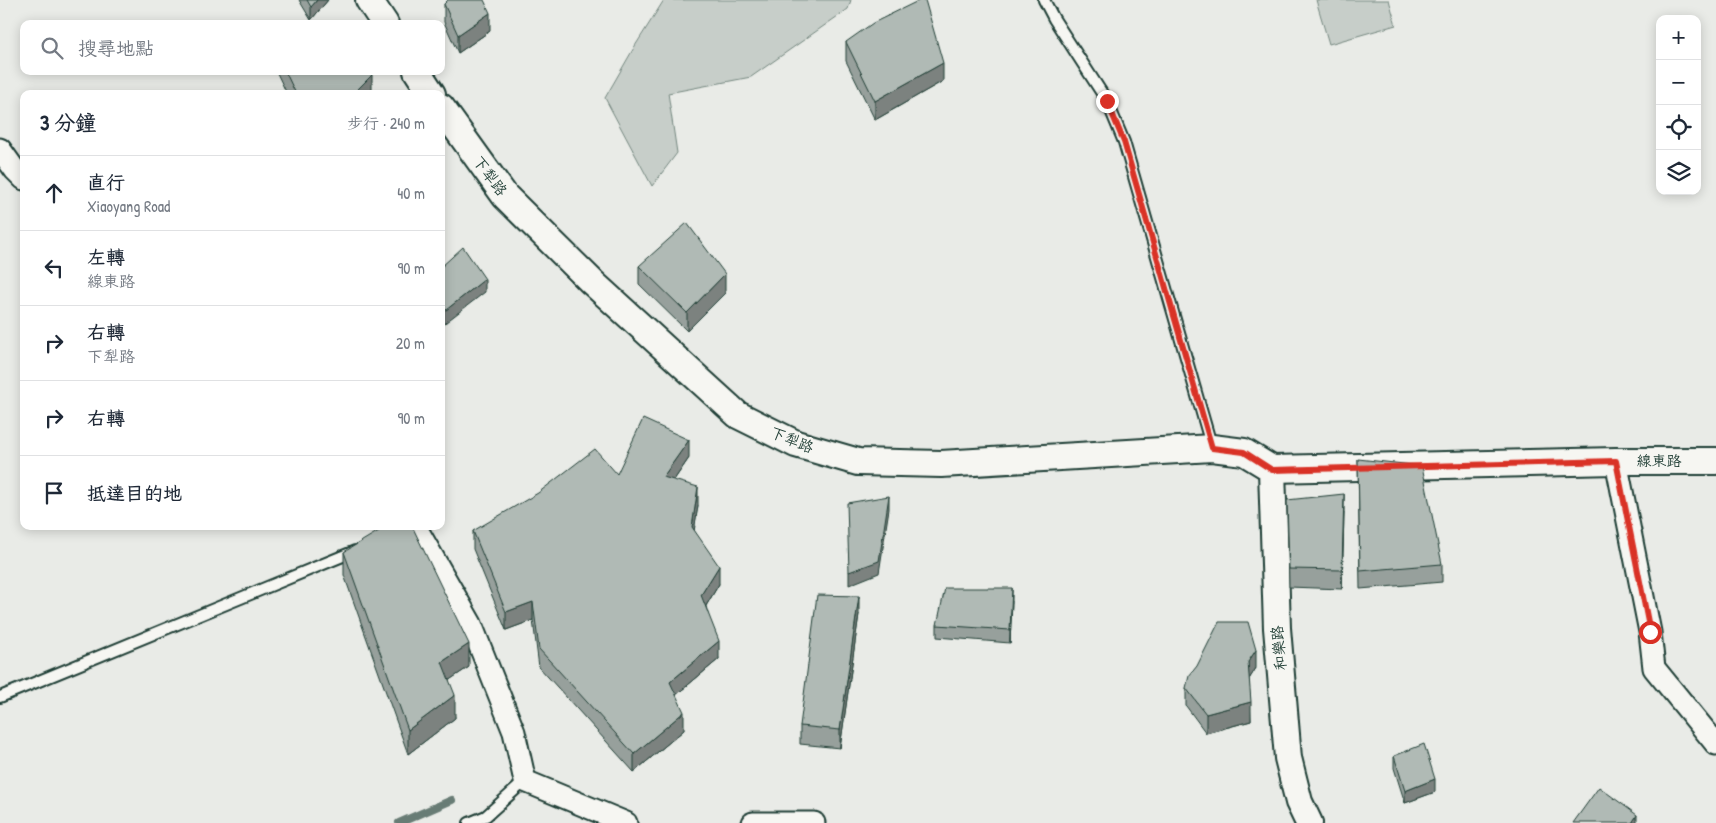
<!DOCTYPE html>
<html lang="zh-TW">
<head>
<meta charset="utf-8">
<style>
	:root { --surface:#fff; --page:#f2f2f3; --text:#1f2937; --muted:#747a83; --line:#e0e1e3 }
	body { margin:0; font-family:"Patrick Hand","LXGW WenKai TC",sans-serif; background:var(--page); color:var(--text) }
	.controls { position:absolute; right:15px; top:15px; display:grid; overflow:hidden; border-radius:10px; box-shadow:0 2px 12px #0003 }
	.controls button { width:45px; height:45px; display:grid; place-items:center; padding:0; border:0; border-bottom:1px solid var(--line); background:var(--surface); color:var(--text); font:25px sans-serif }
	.stop { position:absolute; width:15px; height:15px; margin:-11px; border:4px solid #d93025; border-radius:50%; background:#fff }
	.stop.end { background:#d93025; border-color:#fff; box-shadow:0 1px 5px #0008 }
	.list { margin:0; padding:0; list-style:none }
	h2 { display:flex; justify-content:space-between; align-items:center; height:65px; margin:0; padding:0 20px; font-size:21px }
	h2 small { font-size:16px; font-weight:400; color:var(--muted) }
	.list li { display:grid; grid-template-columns:32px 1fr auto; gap:15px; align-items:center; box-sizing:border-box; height:75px; padding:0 20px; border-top:1px solid var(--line) }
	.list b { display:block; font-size:19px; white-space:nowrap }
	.list p { margin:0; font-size:16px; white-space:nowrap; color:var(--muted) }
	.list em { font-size:16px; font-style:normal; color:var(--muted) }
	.icon { flex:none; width:28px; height:28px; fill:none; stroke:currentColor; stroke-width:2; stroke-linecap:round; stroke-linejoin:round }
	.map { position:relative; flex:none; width:1716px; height:823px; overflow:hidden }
	.search { position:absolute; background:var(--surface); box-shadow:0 2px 12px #0003; left:20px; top:20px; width:425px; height:55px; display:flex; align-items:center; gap:12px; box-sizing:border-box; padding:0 18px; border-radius:10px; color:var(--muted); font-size:19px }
	.panel { position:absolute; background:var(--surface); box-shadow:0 2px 12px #0003; left:20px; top:90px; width:425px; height:440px; border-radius:10px }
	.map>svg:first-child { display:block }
	.green { fill:#c7cec9; stroke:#73867e }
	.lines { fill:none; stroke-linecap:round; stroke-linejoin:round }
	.stream { stroke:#687c75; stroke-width:8 }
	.service-casing { stroke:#1f3d34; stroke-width:14 }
	.minor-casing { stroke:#1f3d34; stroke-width:25 }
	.tertiary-casing { stroke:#1f3d34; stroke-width:30 }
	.service { stroke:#f6f6f2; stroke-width:10 }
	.minor { stroke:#f6f6f2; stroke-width:21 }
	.tertiary { stroke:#f6f6f2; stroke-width:26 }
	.wall { fill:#97a09c; stroke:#1f3d34 }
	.shaded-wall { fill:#7b827f; stroke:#1f3d34 }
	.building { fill:#b0bab5; stroke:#1f3d34 }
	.route { stroke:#d93025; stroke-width:6 }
	.labels { text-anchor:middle; stroke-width:5; stroke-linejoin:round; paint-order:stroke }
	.street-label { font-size:15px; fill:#1f3d34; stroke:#f6f6f2 }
</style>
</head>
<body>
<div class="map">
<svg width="1716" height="823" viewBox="0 0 1716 823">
	<rect width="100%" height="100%" fill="#e9ebe7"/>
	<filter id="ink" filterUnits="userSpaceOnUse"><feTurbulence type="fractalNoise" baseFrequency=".02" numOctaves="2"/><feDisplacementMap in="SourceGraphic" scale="10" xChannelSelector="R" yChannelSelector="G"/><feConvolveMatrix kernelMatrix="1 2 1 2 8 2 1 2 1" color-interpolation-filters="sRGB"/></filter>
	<g filter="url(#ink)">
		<!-- green -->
		<g class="green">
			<path d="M664 0H851L848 9 751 77 668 93 677 153 652 186 605 98 635 46Z"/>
			<path d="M1316 0H1389L1396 25 1329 44Z"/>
		</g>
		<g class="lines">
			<!-- stream -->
			<path class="stream" d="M399 823 452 800"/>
			<!-- service casing -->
			<g class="service-casing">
				<g id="service">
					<path d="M1044 0 1054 19 1107 101 1124 142 1212 448"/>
					<path d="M0 697 355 551"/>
					<path d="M469 823 486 816 525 781"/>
				</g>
			</g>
			<!-- minor casing -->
			<g class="minor-casing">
				<g id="minor">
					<path d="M0 149 15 170 24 179"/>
					<path d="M1616 461 1650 632 1654 668 1716 744"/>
					<path d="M415 526 471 624 514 732 525 781 626 823"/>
					<path d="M753 823H814"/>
				</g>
			</g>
			<!-- tertiary casing -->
			<g class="tertiary-casing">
				<g id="tertiary">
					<path d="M369 0 385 24"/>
					<path d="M417 71 432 94"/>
					<path d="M441 107 505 196 592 282 738 415 796 444 858 462 941 464 1212 448 1244 452 1272 469"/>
					<path d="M1272 469 1616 461H1716"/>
					<path d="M1272 469 1277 628 1288 758 1299 802 1309 823"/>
				</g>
			</g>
			<!-- service -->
			<use href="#service" class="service"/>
			<!-- minor -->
			<use href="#minor" class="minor"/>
			<!-- tertiary -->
			<use href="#tertiary" class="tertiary"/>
		</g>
		<!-- wall -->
		<g class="wall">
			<path d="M299 0H328L311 20Z"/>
			<path d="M444 4 490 31 458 53 444 22Z"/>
			<path d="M846 42 943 81 875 120 846 61Z"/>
			<path d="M276 71H367L372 93 371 94H287Z"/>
			<path d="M639 266 725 293 687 331 639 284Z"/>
			<path d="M689 458 674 480 698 505 694 530 719 584 706 606 719 659 676 695 684 730 634 772 539 667 533 620 506 630 473 549V531L617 474Z"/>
			<path d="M1358 459 1442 564V582L1360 589Z"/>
			<path d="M1287 500 1344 512 1342 589 1289 587Z"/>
			<path d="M344 552 469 667 449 680 455 718 408 754 344 575Z"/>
			<path d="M1012 601 1010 643 937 637V625Z"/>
			<path d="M859 614 840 748 800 744V726Z"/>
			<path d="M1256 668 1249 679 1251 721 1206 733 1186 706V688Z"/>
			<path d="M1394 756 1435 792 1405 803 1394 768Z"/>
		</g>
		<!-- shaded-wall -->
		<g class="shaded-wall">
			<path d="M317 0H328L311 20V7Z"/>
			<path d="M490 13V31L458 53V35Z"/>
			<path d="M943 63V81L875 120V101Z"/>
			<path d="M372 75V93L371 94H353Z"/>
			<path d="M725 274V293L687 331V313Z"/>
			<path d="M485 279V292L441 326V314Z"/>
			<path d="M689 440V458L663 496V477Z"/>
			<path d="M698 487V505L692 545V527Z"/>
			<path d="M1344 494V512L1342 589V570Z"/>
			<path d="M889 496V509L879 573 849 585V572Z"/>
			<path d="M719 566V584L701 614V595Z"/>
			<path d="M1012 588V601L1010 643V630Z"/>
			<path d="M859 596V614L840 748V730Z"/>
			<path d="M533 602V620L506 630V612Z"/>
			<path d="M719 641V659L670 700V682Z"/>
			<path d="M469 644V667L442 685V662Z"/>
			<path d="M1256 650V668L1248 681V662Z"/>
			<path d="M455 695V718L408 754V730Z"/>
			<path d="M1251 702V721L1206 733V714Z"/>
			<path d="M684 712V730L634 772V754Z"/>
			<path d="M1435 779V792L1405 803V791Z"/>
			<path d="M1637 815V823H1632Z"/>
		</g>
		<!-- building -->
		<g class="building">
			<path d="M307 0H317L311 7Z"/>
			<path d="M448 0H484L490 13 458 35 444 4Z"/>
			<path d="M920 0H925L943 63 875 101 846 42 873 23Z"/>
			<path d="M285 71H367L372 75 353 94H296Z"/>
			<path d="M687 223 725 274 687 313 639 266Z"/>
			<path d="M463 247 485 279 441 314V267Z"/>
			<path d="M643 419 689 440 663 477 698 487 692 527 719 566 701 595 719 641 670 682 684 712 634 754 539 649 533 602 506 612 473 531 538 493 595 449 617 474Z"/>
			<path d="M1358 459 1422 466 1442 564 1360 571Z"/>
			<path d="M1344 494 1342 570 1289 569 1287 500Z"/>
			<path d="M889 496 879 561 849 572 847 503Z"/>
			<path d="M387 526H412L469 644 442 662 455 695 408 730 344 552Z"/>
			<path d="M945 588H1012L1010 630 937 625Z"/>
			<path d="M817 595 859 596 840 730 800 726Z"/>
			<path d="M1219 622H1248L1256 650 1248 662 1251 702 1206 714 1186 688 1189 676 1197 666Z"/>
			<path d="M1424 744 1435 779 1405 791 1394 756Z"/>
			<path d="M1599 787 1637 815 1632 823H1573Z"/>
		</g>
	</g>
	<g class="lines" filter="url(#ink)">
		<!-- route -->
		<path class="route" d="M1107 101 1124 142 1212 448 1244 452 1272 470 1616 461 1650 632"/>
	</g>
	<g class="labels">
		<!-- street labels -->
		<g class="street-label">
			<text transform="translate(490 176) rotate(53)" y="5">下犁路</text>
			<text transform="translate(792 440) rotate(22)" y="5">下犁路</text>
			<text x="1659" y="466">線東路</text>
			<text transform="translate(1279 648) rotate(-95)" y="5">和樂路</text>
		</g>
	</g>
</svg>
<div class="controls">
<button>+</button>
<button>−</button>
<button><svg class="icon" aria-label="locate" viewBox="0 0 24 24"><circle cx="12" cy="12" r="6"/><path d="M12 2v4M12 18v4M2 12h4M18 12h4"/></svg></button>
<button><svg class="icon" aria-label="layers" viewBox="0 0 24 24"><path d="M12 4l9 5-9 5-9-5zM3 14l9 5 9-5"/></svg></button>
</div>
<div class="stop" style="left:1650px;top:632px"></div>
<div class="stop end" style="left:1107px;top:101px"></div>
<div class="search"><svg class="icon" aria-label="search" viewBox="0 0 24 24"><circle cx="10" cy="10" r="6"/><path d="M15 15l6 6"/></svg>搜尋地點</div>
<section class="panel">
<h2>3 分鐘<small>步行 · 240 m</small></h2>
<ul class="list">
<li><svg class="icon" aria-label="ahead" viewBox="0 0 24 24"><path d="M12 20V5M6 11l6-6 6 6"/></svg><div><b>直行</b><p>Xiaoyang Road</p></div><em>40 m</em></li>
<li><svg class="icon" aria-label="left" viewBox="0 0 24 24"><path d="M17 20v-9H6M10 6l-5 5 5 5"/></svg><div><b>左轉</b><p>線東路</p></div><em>90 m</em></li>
<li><svg class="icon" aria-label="right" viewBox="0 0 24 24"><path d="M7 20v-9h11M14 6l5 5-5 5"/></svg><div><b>右轉</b><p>下犁路</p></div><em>20 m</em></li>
<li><svg class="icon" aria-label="right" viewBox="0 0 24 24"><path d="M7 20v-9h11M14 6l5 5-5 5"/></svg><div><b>右轉</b></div><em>90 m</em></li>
<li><svg class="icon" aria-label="arrive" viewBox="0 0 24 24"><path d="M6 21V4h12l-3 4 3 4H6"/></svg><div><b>抵達目的地</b></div></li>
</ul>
</section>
</div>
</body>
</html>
